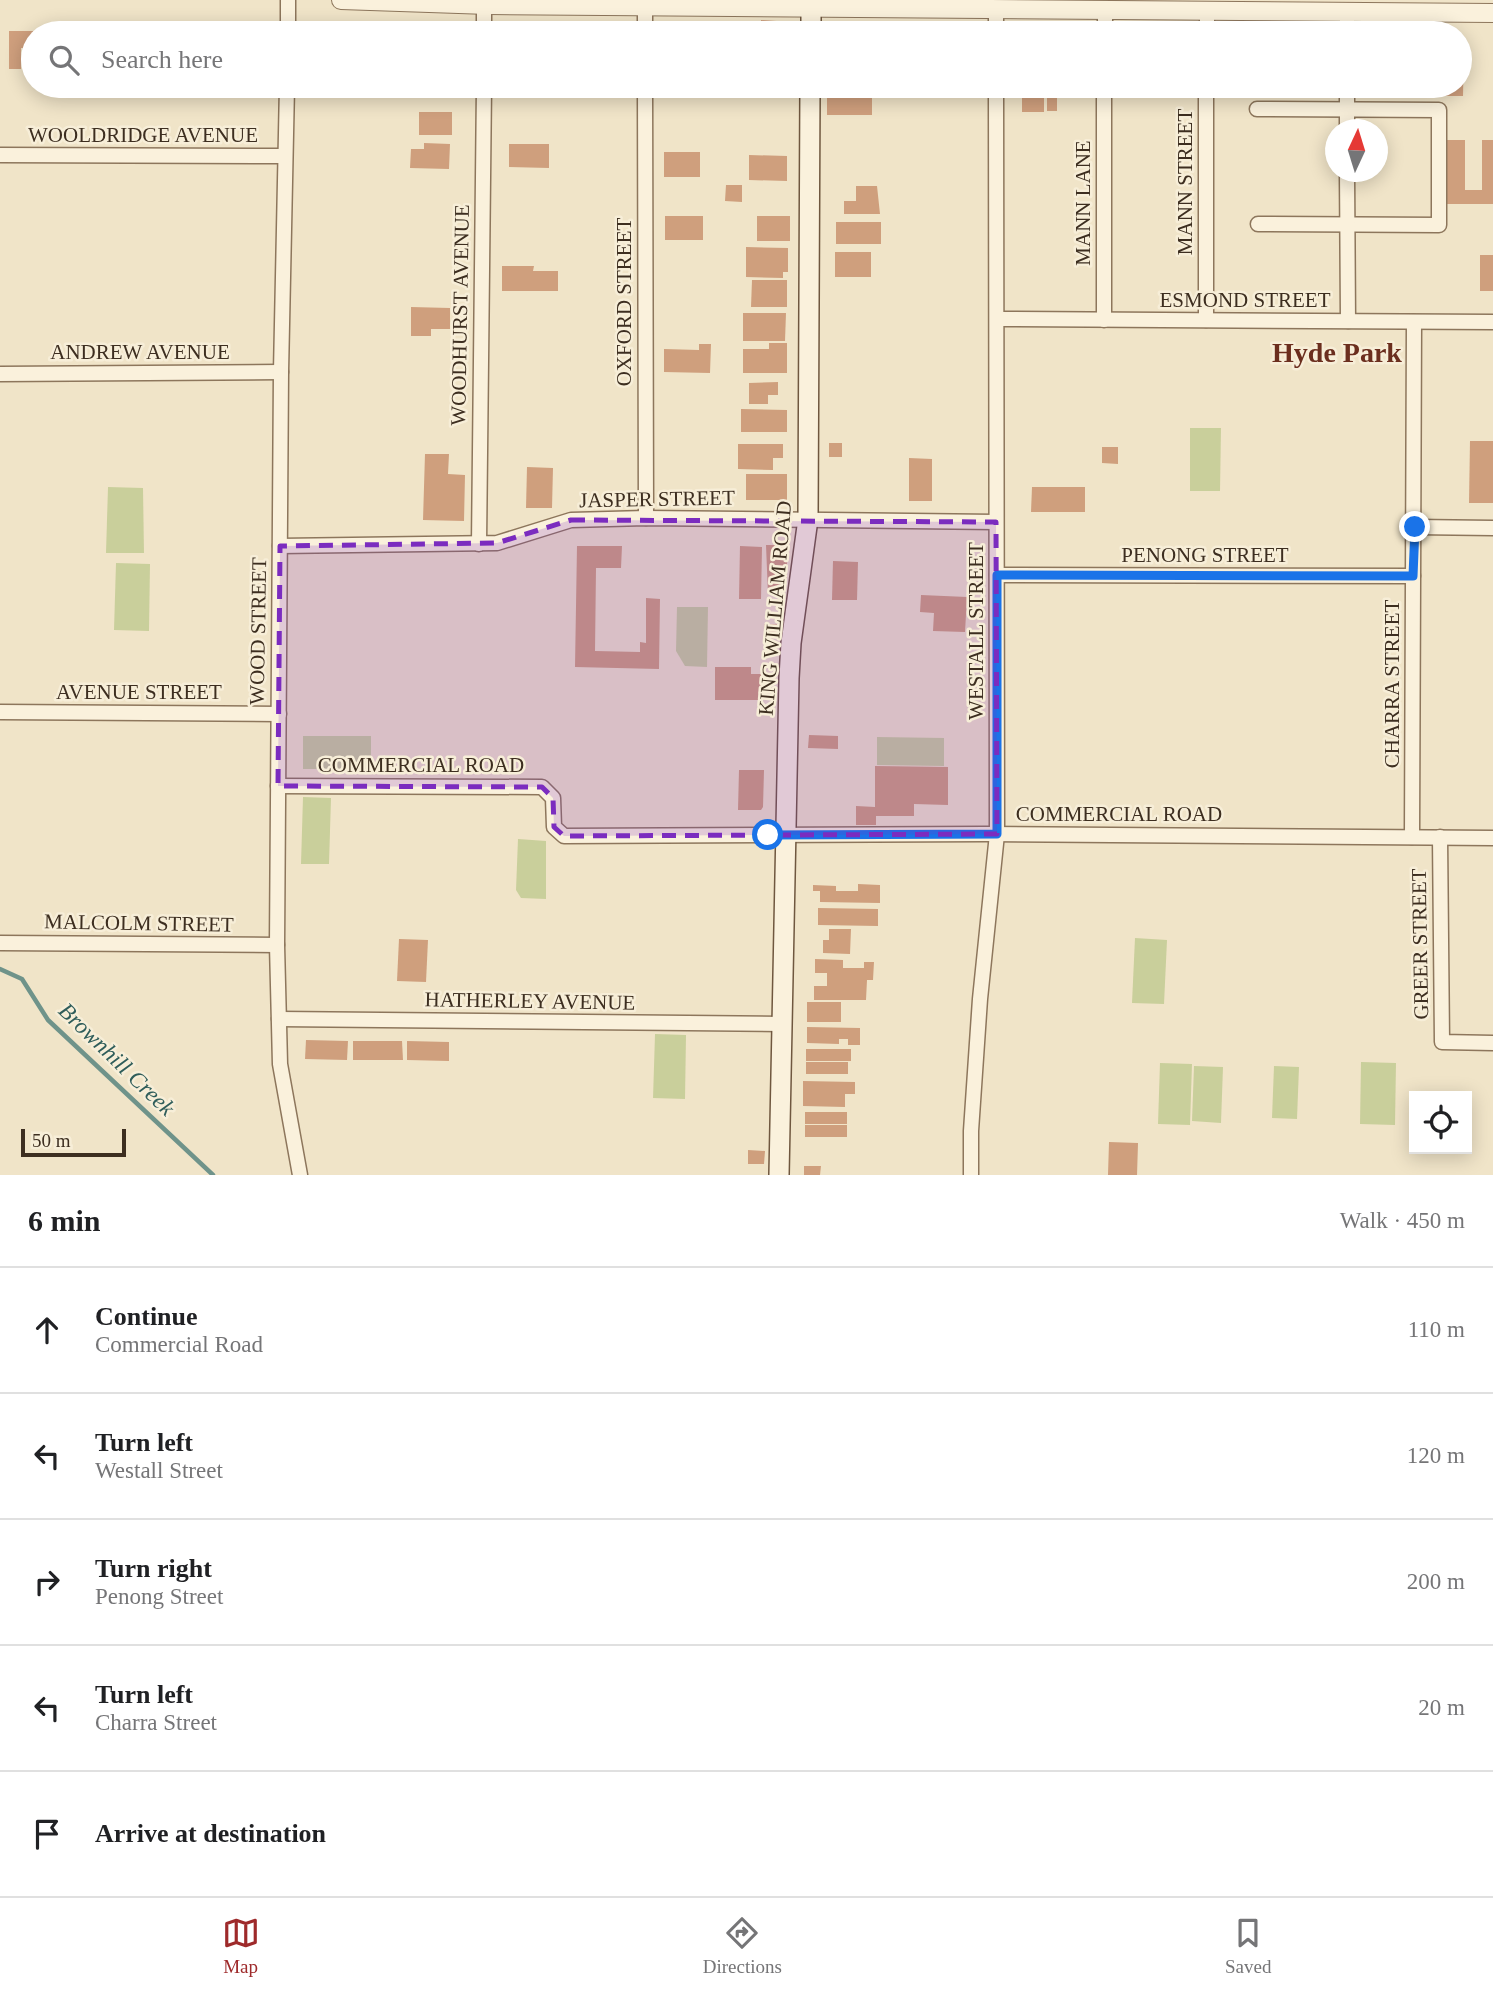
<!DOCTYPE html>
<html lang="en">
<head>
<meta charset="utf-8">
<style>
	:root { --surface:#fff; --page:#f2f2f2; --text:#202124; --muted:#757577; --line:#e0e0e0; --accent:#9e2a2b }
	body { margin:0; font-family:"Times New Roman",serif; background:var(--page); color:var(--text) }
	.controls { position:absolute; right:21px; bottom:21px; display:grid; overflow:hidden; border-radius:0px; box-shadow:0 4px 18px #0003 }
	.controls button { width:63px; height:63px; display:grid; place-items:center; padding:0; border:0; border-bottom:2px solid var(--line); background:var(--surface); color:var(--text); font:35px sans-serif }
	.compass { position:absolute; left:1325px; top:119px; width:63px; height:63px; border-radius:50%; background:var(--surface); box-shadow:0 4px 18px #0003; rotate:4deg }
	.scale { position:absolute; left:21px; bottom:18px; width:105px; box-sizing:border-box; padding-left:7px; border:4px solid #3d2e20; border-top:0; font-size:19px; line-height:24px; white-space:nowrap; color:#3d2e20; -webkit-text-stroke:5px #f7eed8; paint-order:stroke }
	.stop { position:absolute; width:21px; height:21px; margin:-16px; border:5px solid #1a73e8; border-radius:50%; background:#fff }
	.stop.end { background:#1a73e8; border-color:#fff; box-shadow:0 2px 7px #0008 }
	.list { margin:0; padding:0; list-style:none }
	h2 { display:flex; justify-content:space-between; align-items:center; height:91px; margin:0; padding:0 28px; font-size:30px }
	h2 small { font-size:23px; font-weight:400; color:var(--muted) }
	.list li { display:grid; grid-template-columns:46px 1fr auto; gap:21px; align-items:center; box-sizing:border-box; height:126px; padding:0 28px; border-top:2px solid var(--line) }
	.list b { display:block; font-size:26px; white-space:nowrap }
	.list p { margin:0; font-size:23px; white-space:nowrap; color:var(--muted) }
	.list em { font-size:23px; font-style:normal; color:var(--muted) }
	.icon { flex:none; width:38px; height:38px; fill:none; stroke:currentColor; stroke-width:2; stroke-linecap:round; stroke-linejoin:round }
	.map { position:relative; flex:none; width:1493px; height:1175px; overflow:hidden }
	.search { position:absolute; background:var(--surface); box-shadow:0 4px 18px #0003; left:21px; right:21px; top:21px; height:77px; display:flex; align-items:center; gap:18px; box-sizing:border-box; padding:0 24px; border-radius:38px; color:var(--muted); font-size:26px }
	.sheet { height:721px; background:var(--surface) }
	nav { display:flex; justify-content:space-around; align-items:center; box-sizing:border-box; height:98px; border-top:2px solid var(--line); background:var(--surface); font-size:19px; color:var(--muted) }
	nav a { display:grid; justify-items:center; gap:4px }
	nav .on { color:var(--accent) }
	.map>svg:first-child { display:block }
	.green { fill:#c9cf9b }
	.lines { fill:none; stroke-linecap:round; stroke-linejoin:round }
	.stream { stroke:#6f938a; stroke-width:4.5 }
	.building { fill:#cf9f7d }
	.minor-casing { stroke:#8d765c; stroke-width:17 }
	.tertiary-casing { stroke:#8d765c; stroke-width:20 }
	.secondary-casing { stroke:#6f573f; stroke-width:22 }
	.minor { stroke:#faf1dc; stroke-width:14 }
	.tertiary { stroke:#faf1dc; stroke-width:18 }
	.secondary { stroke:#faf1dc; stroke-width:19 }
	.route { stroke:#1a73e8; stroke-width:9 }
	.marked { fill:#7b2cbf; fill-opacity:0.2; stroke:#7b2cbf; stroke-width:5; stroke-dasharray:14 9; stroke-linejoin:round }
	.labels { text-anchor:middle; stroke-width:5; stroke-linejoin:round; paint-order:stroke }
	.street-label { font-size:21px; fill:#3d2e20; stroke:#f7eed8 }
	.water-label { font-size:23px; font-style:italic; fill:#2f5d5a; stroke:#f7eed8 }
	.district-label { font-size:28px; font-weight:bold; fill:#6b2e1e; stroke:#f7eed8 }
</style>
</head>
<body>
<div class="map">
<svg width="1493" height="1175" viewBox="0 0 1493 1175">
	<rect width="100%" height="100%" fill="#f0e4c8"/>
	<!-- green -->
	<g class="green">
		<path d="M1190 428H1221L1220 491H1190Z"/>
		<path d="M108 487 143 488 144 553H106Z"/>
		<path d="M116 563 150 564 149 631 114 630Z"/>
		<path d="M677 607H708L707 667 685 666 676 651Z"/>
		<rect x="303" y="736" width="68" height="33"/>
		<path d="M877 737 944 738V766L877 765Z"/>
		<path d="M303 797 331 798 329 864H301Z"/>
		<path d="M518 839 546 841V899L521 898 516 890Z"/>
		<path d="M1135 938 1167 940 1164 1004 1132 1003Z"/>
		<path d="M655 1034 686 1035 685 1099 653 1098Z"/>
		<path d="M1361 1062 1396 1063 1395 1125 1360 1124Z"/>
		<path d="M1160 1063 1192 1064 1190 1125 1158 1124Z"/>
		<path d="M1194 1066 1223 1067 1221 1123 1192 1121Z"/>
		<path d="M1274 1066 1299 1067 1297 1119 1272 1118Z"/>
	</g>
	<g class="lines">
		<!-- stream -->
		<path class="stream" d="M0 969 22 979 48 1020 213 1175"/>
	</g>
	<!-- building -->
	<g class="building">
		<path d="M761 20 791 22 796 27 795 33H761Z"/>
		<path d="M830 24 872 27V33H827V27Z"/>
		<path d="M126 28 161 29V33H126Z"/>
		<path d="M9 31H33V48H21V69H9Z"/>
		<path d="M1460 46H1464L1463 96H1444V86H1460Z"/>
		<rect x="827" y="86" width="45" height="29"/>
		<rect x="1022" y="86" width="22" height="26"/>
		<rect x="1047" y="86" width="10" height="25"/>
		<rect x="419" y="112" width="33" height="23"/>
		<path d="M1445 140H1465V190H1482V140H1493V204H1445Z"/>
		<path d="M424 143 450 144 449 169 410 168 411 149H424Z"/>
		<path d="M509 144H549V168L509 167Z"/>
		<rect x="664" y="152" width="36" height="25"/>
		<path d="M749 155 787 156V181L749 180Z"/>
		<path d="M726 185H742V202L725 201Z"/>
		<path d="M856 186H877L880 214H844V201H856Z"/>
		<rect x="665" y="216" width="38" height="24"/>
		<rect x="757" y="216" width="33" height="25"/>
		<rect x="836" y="222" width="45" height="22"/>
		<path d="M746 247 788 248V272H783V278L746 277Z"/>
		<rect x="835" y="252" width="36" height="25"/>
		<rect x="1480" y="255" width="13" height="36"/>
		<path d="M502 266H534L533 271H558V291H502Z"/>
		<path d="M752 280H787V307H751Z"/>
		<path d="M411 307 450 308V329H431V336H411Z"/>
		<path d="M743 313H786L785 341H743Z"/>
		<path d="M769 343H787V373H743V349H769Z"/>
		<path d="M699 344H711L710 373 664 372V349L699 350Z"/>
		<path d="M778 382V395H768V404H749V383Z"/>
		<path d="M741 409 787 410V432H741Z"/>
		<path d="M1470 441H1493V503H1469Z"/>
		<rect x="829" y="443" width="13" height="14"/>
		<path d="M738 444H783V458H773V470L738 469Z"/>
		<path d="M1102 447H1118V464L1102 463Z"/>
		<path d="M425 454H449L448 474 465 475 464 521 423 520Z"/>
		<path d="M909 458 932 459V501H909Z"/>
		<path d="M527 467 553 468 552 508H526Z"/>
		<rect x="746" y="474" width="41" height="26"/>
		<path d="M1032 487H1085V512H1031Z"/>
		<path d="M766 545H787V578H781V594H768Z"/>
		<path d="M577 546H622L621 568H596L595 651 640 652V642L646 643V598L660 599 659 669 575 667Z"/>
		<path d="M740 546 762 547 761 599H739Z"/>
		<path d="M833 561 858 562 857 600H832Z"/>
		<path d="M921 595 967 597 965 632 933 631 934 613 920 612Z"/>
		<path d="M764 624H778L774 637H764Z"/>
		<path d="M715 667H751V674H761V700H715Z"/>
		<path d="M809 735 838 736V749L808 748Z"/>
		<path d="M875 766 948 767V805L914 804V816H876V825H856V806L875 807Z"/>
		<path d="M739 770H764L763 807 761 810H738Z"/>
		<path d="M858 884 880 885V903L820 902V891H813V885L836 886V891H858Z"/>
		<path d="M818 908 878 909V926L818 925Z"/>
		<path d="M829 929H851L850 954 823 953V940H829Z"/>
		<path d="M399 939 428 940 426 982 397 981Z"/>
		<path d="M815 959 843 960V968H864V962H874L873 980H867L866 1000H814V986H827V973H815Z"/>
		<rect x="807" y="1002" width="34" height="20"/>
		<path d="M807 1027 860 1028V1045H848V1039H839V1044L807 1043Z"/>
		<path d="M306 1040 348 1041 347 1060 305 1059Z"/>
		<path d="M353 1041H402L403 1060H353Z"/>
		<path d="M407 1041 449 1042V1061L407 1060Z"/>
		<rect x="806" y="1049" width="45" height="12"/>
		<rect x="806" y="1062" width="42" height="12"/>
		<path d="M803 1081 855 1082V1094H845V1107L803 1106Z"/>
		<rect x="805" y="1112" width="42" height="12"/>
		<rect x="805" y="1125" width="42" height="12"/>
		<path d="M1109 1142 1138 1143 1137 1175H1108Z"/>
		<path d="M748 1150 765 1151 764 1164H748Z"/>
		<path d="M804 1166H821L820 1175H804Z"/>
	</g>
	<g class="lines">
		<!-- minor casing -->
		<g class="minor-casing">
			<g id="minor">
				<path d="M645 5V33"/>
				<path d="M996 8V33"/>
				<path d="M1347 12V33"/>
				<path d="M288 33V0"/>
				<path d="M484 33V4"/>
				<path d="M1105 33V9"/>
				<path d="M1207 33V10"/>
				<path d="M287 86 281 372 277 945 280 1064 300 1175"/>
				<path d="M645 86 646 518"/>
				<path d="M1347 86V130"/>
				<path d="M1257 109 1439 110V225L1258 224"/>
				<path d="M0 155 285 156"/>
				<path d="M1347 172 1348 321"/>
				<path d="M998 319 1493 322"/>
				<path d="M1104 320V86"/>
				<path d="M1206 320V86"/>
				<path d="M0 374 281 372"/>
				<path d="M1415 527 1493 528"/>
				<path d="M479 544 484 86"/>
				<path d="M280 546 497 543 571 520 646 518 996 522"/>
				<path d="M997 575 1413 576"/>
				<path d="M0 712 279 714"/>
				<path d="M278 786 542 787 553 798 554 827 564 836 986 834 1493 838"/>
				<path d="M1412 837 1414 322"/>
				<path d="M1440 837 1442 1042 1493 1043"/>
				<path d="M0 943 277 945"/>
				<path d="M279 1019 782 1024"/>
				<path d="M971 1175V1131L980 999 997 834 996 86"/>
			</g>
		</g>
		<!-- tertiary casing -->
		<g class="tertiary-casing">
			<path id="tertiary" d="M341 0 488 5 1493 13"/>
		</g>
		<!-- secondary casing -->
		<g class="secondary-casing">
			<g id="secondary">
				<path d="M811 33V0"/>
				<path d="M779 1175 789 678 791 643 808 519 810 86"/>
			</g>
		</g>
		<!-- minor -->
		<use href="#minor" class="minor"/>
		<!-- tertiary -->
		<use href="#tertiary" class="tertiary"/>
		<!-- secondary -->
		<use href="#secondary" class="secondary"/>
	</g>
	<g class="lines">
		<!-- route -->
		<path class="route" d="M768 835 997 834V575L1413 576 1415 527"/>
	</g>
	<!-- marked area -->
	<path class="marked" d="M571 520 996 522 997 834 564 836 554 827 553 798 542 787 278 786 280 546 497 543Z"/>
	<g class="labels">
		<!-- street labels -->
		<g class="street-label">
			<text x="143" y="142">WOOLDRIDGE AVENUE</text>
			<text transform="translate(1185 182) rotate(-90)" y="7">MANN STREET</text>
			<text transform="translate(1083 203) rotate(-90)" y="7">MANN LANE</text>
			<text x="1245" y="307">ESMOND STREET</text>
			<text transform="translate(624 302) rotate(-90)" y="7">OXFORD STREET</text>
			<text transform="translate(460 315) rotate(-89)" y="7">WOODHURST AVENUE</text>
			<text x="140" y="359">ANDREW AVENUE</text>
			<text transform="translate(657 499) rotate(-1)" y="7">JASPER STREET</text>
			<text x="1205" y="562">PENONG STREET</text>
			<text transform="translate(775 608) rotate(-85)" y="7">KING WILLIAM ROAD</text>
			<text transform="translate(258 631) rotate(-89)" y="7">WOOD STREET</text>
			<text transform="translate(976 631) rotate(-90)" y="7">WESTALL STREET</text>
			<text transform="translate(1392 684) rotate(-90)" y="7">CHARRA STREET</text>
			<text x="139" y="699">AVENUE STREET</text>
			<text x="421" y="772">COMMERCIAL ROAD</text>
			<text x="1119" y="821">COMMERCIAL ROAD</text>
			<text transform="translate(139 923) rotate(1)" y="7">MALCOLM STREET</text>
			<text transform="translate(1420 944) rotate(-91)" y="7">GREER STREET</text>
			<text transform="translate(530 1001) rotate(1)" y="7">HATHERLEY AVENUE</text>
		</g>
		<!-- water labels -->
		<g class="water-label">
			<text transform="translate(117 1059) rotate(44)" y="8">Brownhill Creek</text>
		</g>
		<!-- district labels -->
		<g class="district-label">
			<text x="1337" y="362">Hyde Park</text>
		</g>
	</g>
</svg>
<div class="controls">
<button><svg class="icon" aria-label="locate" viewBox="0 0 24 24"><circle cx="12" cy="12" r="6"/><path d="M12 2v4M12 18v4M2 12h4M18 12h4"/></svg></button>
</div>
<svg class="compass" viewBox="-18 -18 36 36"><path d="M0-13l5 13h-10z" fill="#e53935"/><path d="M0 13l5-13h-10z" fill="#757577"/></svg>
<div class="scale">50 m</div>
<div class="stop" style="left:768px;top:835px"></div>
<div class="stop end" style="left:1415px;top:527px"></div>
<div class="search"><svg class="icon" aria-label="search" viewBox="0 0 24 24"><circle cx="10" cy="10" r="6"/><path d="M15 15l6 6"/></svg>Search here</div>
</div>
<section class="sheet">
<h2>6 min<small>Walk · 450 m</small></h2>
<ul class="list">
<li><svg class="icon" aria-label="ahead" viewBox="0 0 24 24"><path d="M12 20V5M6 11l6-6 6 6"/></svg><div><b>Continue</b><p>Commercial Road</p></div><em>110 m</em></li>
<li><svg class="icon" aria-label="left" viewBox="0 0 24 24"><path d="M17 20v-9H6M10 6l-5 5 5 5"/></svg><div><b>Turn left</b><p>Westall Street</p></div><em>120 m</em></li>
<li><svg class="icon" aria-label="right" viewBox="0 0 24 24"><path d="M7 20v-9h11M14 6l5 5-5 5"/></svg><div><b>Turn right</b><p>Penong Street</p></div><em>200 m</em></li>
<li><svg class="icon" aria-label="left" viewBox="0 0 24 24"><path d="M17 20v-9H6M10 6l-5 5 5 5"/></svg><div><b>Turn left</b><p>Charra Street</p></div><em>20 m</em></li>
<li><svg class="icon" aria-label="arrive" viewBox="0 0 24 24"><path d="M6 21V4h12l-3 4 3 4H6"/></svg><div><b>Arrive at destination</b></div></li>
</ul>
</section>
<nav>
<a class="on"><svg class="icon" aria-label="map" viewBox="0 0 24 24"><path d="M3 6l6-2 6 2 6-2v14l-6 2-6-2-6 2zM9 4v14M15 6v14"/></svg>Map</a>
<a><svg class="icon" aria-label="directions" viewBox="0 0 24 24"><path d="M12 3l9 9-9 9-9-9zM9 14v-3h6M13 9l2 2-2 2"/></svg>Directions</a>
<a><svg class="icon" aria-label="saved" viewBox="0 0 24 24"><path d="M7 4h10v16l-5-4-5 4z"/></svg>Saved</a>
</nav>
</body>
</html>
